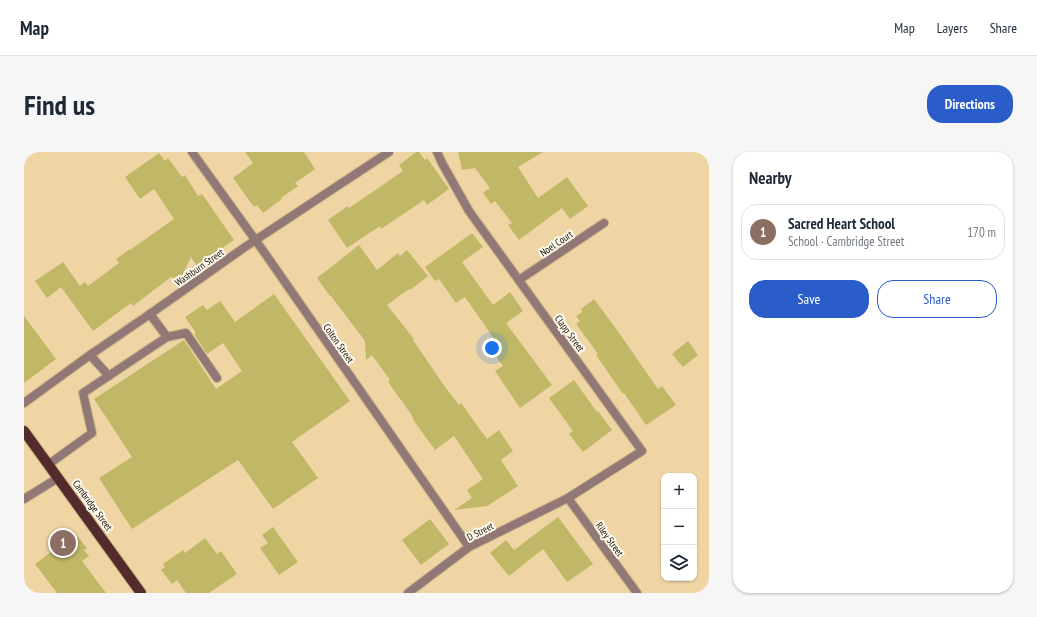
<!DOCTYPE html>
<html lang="en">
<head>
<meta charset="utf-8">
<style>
	:root { --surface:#fff; --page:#f6f6f7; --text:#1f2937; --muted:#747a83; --line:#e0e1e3; --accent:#2a5cca }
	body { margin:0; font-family:"PT Sans Narrow",sans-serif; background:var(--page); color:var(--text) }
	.controls { position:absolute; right:12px; bottom:12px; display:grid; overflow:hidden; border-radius:8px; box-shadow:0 1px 3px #0004 }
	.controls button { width:36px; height:36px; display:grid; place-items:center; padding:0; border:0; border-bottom:1px solid var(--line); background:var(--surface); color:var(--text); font:20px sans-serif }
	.you { position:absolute; left:468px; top:196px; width:14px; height:14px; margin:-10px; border:3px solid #fff; border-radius:50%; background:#1a73e8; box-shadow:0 0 0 6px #1a73e833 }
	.badge { display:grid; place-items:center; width:26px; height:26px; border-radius:50%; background:var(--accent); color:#fff; font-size:13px; font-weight:700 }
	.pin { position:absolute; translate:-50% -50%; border:2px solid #fff; box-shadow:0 1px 4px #0006 }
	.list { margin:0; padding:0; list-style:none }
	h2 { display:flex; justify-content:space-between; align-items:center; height:52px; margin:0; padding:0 16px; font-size:17px }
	h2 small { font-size:13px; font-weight:400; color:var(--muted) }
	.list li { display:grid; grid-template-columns:26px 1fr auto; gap:12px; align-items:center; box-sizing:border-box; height:56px; margin:0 8px 8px; padding:0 8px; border:1px solid var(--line); border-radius:16px }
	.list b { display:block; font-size:15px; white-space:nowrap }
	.list p { margin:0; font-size:13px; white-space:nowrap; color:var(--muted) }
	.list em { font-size:13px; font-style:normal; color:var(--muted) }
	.actions { display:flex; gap:8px; padding:12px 16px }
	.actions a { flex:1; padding:9px 0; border:1px solid var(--accent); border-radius:16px; text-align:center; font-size:14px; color:var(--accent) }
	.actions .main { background:var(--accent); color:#fff }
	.icon { flex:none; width:22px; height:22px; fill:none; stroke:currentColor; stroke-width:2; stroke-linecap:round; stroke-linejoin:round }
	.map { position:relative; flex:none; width:685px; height:441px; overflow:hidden; border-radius:16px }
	header { display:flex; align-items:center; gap:24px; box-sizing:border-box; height:56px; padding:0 20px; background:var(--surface); border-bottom:1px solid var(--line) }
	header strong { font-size:19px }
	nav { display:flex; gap:22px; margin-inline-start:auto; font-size:14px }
	.intro { display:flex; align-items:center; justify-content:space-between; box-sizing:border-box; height:96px; padding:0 24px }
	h1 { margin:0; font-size:28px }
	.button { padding:10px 18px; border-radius:16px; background:var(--accent); color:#fff; font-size:14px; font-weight:700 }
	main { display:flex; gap:24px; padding:0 24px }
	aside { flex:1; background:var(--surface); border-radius:16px; box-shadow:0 1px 3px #0004 }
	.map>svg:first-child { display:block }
	.building { fill:#c1b867 }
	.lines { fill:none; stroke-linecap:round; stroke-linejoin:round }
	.service-casing { stroke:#c9b287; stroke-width:10 }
	.minor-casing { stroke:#c9b287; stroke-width:10 }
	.primary-casing { stroke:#c9b287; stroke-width:12 }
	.service { stroke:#917876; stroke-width:8 }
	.minor { stroke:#917876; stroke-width:8 }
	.primary { stroke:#532b2a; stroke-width:10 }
	.labels { text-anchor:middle; stroke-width:4; stroke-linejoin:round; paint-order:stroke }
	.street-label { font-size:10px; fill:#1b1202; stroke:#fef9ef }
</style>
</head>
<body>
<header>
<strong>Map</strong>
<nav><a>Map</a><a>Layers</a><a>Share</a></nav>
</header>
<div class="intro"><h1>Find us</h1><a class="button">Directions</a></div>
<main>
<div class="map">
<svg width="685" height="441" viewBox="0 0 685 441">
	<rect width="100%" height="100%" fill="#efd5a4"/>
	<!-- building -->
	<g class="building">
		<path d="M221 0H280L291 17 271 31 274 34 257 46 258 47 239 61 233 53 230 55 209 26 229 11Z"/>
		<path d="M392 0H395L401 8 403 6 425 37 403 53 400 48 357 77 356 74 323 96 304 68 324 54 325 56 379 19 375 13Z"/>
		<path d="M434 0H519L494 15 514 46 543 25 564 54 546 67 538 56 495 88 484 73 488 71 471 49 467 52 459 41 466 36 451 16 438 18Z"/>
		<path d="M135 1 141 9 144 6 158 25 161 23 174 44 178 42 210 88 173 114 167 105 158 124 153 127 147 125 109 154 107 151 69 179 37 135 23 146 11 129 39 110 56 134 61 130 64 134 95 111 92 107 106 97V98L150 67 130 37 116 47 101 25Z"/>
		<path d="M448 81 459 95 438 110 469 153 486 140 499 159 482 171 528 233 496 256 471 219 479 214 466 196 473 191 441 145 432 151 415 127 411 129 401 115Z"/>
		<path d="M335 93 353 118 374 101 376 104 383 98 404 124 386 138 385 137 363 153 390 187 389 188 419 232 435 253 437 251 463 287 475 278 489 299 477 308 494 334 463 354 430 358 448 346 443 338 459 327 430 284 411 298 390 269 387 262 364 230 366 228 348 203 342 208 341 189 307 144H306L293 126Z"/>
		<path d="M250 142 326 249 268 290 294 326 249 357 214 308 108 377 75 326 108 305 70 247 160 188 192 237 218 219 199 191 183 202 170 182 172 181 161 165 179 153 183 158 196 149 211 170Z"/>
		<path d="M570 147 593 178 634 237 638 234 652 253 622 273 600 241 599 242 572 203 574 202 552 172 556 169 552 164 558 160 557 157Z"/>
		<path d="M0 164 32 207 0 231Z"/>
		<path d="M664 189 674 203 659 215 648 202Z"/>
		<path d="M550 228 573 260 574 259 588 278 559 300 545 282 549 279 525 246Z"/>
		<path d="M534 365 569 412 543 430 519 397 485 424 466 401 482 388 490 398Z"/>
		<path d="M406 367 425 392 397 413 378 388Z"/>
		<path d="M249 375 274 410 255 423 236 396 244 391 238 383Z"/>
		<path d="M54 385 63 396 60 398 65 404 58 409 82 441H33L11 412 42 389 44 392Z"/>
		<path d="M181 386 193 402 197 399 213 422 185 441H162L153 428 148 432 137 418 141 415 139 412 159 398 161 401Z"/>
	</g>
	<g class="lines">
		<!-- service casing -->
		<g class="service-casing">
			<g id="service">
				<path d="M143 185 162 181 193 226"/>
				<path d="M66 203 85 224"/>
				<path d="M25 312 68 281 59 241 143 185 126 162"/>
			</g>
		</g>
		<!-- minor casing -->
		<g class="minor-casing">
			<g id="minor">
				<path d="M168 0 240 100 445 395"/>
				<path d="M495 128 580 71"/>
				<path d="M0 251 66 203 126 162 221 95 365 0"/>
				<path d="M544 346 613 441"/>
				<path d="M0 347 34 326"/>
				<path d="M384 441 445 395 544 346 618 299 445 59 418 11 413 0"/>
			</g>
		</g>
		<!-- primary casing -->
		<g class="primary-casing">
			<path id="primary" d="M0 279 117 441"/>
		</g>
		<!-- service -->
		<use href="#service" class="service"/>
		<!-- minor -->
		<use href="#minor" class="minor"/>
		<!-- primary -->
		<use href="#primary" class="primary"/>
	</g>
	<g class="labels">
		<!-- street labels -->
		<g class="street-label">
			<text transform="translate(532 91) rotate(-34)" y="4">Noel Court</text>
			<text transform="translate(175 115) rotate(-35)" y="4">Washburn Street</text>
			<text transform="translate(546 181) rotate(54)" y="4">Clapp Street</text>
			<text transform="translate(315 191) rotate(55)" y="4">Colton Street</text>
			<text transform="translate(69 353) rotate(54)" y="4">Cambridge Street</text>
			<text transform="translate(456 379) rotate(-27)" y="4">D Street</text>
			<text transform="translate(586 387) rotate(54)" y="4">Riley Street</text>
		</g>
	</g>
</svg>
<div class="controls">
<button>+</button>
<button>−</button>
<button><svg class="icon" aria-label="layers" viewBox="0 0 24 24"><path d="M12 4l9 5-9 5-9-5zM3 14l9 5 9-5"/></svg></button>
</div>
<div class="you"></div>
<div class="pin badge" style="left:39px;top:391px;background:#8d6e63">1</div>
</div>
<aside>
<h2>Nearby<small></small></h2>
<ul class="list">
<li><span class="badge" style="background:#8d6e63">1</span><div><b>Sacred Heart School</b><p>School · Cambridge Street</p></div><em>170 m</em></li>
</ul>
<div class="actions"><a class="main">Save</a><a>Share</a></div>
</aside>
</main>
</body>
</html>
